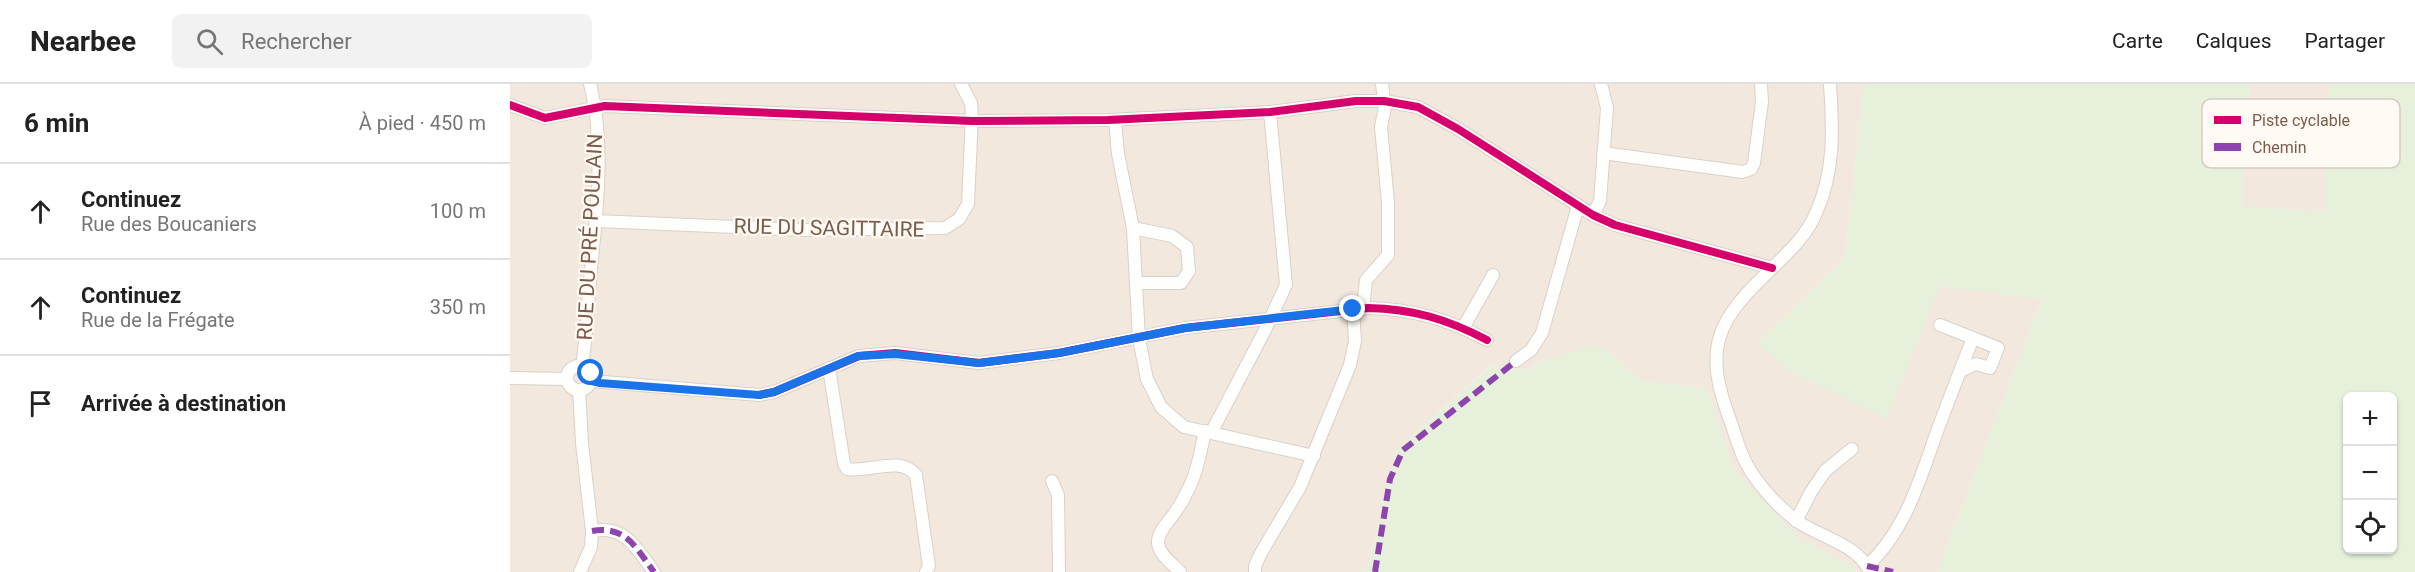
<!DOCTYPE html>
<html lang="fr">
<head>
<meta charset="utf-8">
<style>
	:root { --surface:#fff; --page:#f2f2f2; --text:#222; --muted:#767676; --line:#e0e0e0 }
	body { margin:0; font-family:Roboto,sans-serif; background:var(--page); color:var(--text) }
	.controls { position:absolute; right:18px; bottom:18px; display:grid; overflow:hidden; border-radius:9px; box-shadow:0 2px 4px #0004 }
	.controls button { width:54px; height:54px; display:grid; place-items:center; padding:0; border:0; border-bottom:2px solid var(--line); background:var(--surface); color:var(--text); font:30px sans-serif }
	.stop { position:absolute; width:18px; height:18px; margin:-14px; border:4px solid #1a73e8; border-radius:50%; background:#fff }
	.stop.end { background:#1a73e8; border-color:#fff; box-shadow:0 2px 6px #0008 }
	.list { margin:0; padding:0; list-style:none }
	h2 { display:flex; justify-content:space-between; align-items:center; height:78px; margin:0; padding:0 24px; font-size:26px }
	h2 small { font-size:20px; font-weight:400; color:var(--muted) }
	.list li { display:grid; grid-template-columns:39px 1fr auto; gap:18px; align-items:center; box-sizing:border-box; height:96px; padding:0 24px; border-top:2px solid var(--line) }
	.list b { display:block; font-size:22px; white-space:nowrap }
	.list p { margin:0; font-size:20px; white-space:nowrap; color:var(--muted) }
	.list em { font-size:20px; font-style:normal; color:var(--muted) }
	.icon { flex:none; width:33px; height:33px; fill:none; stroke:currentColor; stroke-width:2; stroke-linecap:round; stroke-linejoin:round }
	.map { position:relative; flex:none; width:1905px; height:488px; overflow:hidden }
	header { display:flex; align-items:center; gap:36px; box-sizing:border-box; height:84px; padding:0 30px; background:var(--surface); border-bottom:2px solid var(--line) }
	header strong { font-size:28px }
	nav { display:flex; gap:33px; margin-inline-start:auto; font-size:21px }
	.search { width:420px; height:54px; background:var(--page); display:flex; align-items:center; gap:15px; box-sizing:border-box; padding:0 21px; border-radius:9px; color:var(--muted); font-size:22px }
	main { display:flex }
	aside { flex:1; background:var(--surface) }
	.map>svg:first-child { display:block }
	.residential { fill:#f2e8de }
	.green { fill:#e7f0db; fill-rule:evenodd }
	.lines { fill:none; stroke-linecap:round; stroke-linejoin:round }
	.minor-casing { stroke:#d7d1cb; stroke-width:14 }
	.minor { stroke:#fefefd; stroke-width:12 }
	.quiet { stroke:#8e44ad; stroke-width:6; stroke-dasharray:12 6; stroke-linecap:butt }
	.cycleway-casing { stroke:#fffaf3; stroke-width:11 }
	.cycleway { stroke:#d6006c; stroke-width:8 }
	.route { stroke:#1a73e8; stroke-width:8 }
	.labels { text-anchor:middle; stroke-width:4.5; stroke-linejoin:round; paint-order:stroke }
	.street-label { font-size:21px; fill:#7a5c4d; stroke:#fffaf3 }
	.key { fill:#fffaf3; stroke:#d7cbc1; stroke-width:1.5 }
	.key-label { font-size:16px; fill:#7a5c4d }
</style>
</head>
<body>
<header>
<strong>Nearbee</strong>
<div class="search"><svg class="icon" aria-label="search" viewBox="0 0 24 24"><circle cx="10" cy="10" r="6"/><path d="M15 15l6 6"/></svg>Rechercher</div>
<nav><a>Carte</a><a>Calques</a><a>Partager</a></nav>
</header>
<main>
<aside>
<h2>6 min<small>À pied · 450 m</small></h2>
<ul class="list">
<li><svg class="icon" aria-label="ahead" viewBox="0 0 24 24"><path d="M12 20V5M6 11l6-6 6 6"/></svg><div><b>Continuez</b><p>Rue des Boucaniers</p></div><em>100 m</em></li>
<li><svg class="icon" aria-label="ahead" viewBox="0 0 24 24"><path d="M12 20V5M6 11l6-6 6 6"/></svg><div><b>Continuez</b><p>Rue de la Frégate</p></div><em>350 m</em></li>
<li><svg class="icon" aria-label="arrive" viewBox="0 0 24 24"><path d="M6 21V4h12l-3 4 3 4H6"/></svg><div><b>Arrivée à destination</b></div></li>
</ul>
</aside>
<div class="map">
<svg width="1905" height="488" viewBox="0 0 1905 488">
	<rect width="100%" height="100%" fill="#f9f5f0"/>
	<!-- residential -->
	<g class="residential">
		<path d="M0 0H1354L1335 174 1247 259 1430 201 1532 215 1427 488H1347L1346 485 1287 453 1223 385 1197 304 1131 297 1097 266 1031 277 1018 286 981 281 885 367 861 474 852 488H0Z"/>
		<path d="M1740 0H1819L1816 128 1732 123Z"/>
	</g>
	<!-- green -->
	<g class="green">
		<path d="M1354 0H1740L1732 122 1815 128 1819 0H1905V488H1427L1532 215 1430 202 1377 335 1282 289 1247 259 1335 174ZM1838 312H1882V466H1838Z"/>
		<path d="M1083 262 1097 266 1131 297 1197 304 1223 385 1287 453 1346 485 1347 488H852L861 474 885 367 982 281 1018 286 1031 277Z"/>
	</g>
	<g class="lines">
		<!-- minor casing -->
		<g class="minor-casing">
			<g id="minor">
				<path d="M1320 0C1323 45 1325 87 1306 129 1296 154 1273 173 1254 192 1203 241 1195 269 1220 336 1225 350 1229 366 1236 379 1247 400 1268 423 1287 437 1309 453 1348 460 1360 488"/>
				<path d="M0 21 35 34 95 22 462 37 598 36 760 28 846 17H874L908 23 948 45 1083 131 1105 141 1262 184"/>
				<path d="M605 36 608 70 623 144 629 255 637 295 651 323 674 343 804 372"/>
				<path d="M1093 69 1233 88 1241 85 1244 79 1252 18 1251 0"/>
				<path d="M1083 131 1090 117 1097 24 1091 0"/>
				<path d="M86 137 295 146 435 144 449 135 458 120 462 31 461 19 451 0"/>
				<path d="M623 144 662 152 677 163 679 187 671 199H628"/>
				<path d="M853 224 856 196 878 171V119L871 43 875 23 872 0"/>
				<path d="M1430 241 1463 254"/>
				<path d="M953 244 983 191"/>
				<path d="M1006 277 1021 266 1032 249 1068 122"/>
				<circle cx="69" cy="294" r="12"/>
				<path d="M72 282C77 250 78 217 81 185 87 126 95 58 80 0"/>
				<path d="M319 284 334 380 337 385C361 389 389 371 406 391L419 482 416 488"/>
				<path d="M0 294 57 295"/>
				<path d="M82 297 249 311 264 308 349 272 385 269 469 279 549 269 675 244 858 224C903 225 937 235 977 256"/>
				<path d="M69 306 72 359 82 447 81 463 70 488"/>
				<path d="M701 349 754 248 776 201 760 28"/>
				<path d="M542 397 548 411 549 488"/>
				<path d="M1286 437 1301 408 1315 387 1342 365"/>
				<path d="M82 447C116 441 126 464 144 488"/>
				<path d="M1357 482C1394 448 1409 399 1425 353 1437 320 1450 287 1463 254L1488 264 1480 284 1466 280 1450 287"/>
				<path d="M670 488C663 480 648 470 648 458 648 448 658 438 664 430 684 401 688 382 695 347"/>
				<path d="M745 488V482L751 469 790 403 840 281 845 257 843 225"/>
			</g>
		</g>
		<!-- minor -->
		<use href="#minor" class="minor"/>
		<!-- quiet -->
		<g class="quiet">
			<path d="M82 447C116 441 126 464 144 488"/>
			<path d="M1357 482 1383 488"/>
			<path d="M865 488 880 395 893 366 1006 277"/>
		</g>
		<!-- cycleway casing -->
		<g class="cycleway-casing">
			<g id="cycleway">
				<path d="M0 21 35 34 95 22 462 37 598 36 760 28 846 17H874L908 23 948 45 1083 131 1105 141 1262 184"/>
				<path d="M249 311 264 308 349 272 385 269 469 279 549 269 675 244 858 224C903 225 937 235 977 256"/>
			</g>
		</g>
		<!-- cycleway -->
		<use href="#cycleway" class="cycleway"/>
	</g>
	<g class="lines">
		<!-- route -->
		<path class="route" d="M81 289 82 297 90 299 249 311 264 308 348 272 385 270 469 279 549 269 675 244 843 225"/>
	</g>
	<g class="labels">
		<!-- street labels -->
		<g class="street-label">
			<text transform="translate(319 144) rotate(1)" y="7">RUE DU SAGITTAIRE</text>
			<text transform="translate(80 153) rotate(-87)" y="7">RUE DU PRÉ POULAIN</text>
		</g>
	</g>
	<!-- legend -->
	<rect x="1692" y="15" width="198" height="69" rx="9" class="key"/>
	<rect x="1704" y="32" width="27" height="8" fill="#d6006c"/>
	<rect x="1704" y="59" width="27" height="8" fill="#8e44ad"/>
	<g class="key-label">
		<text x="1742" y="42">Piste cyclable</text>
		<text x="1742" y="69">Chemin</text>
	</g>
</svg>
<div class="controls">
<button>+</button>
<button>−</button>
<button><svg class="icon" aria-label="locate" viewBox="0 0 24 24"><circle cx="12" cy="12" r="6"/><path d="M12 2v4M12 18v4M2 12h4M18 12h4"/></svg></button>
</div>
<div class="stop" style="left:81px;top:289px"></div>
<div class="stop end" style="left:843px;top:225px"></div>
</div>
</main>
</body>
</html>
